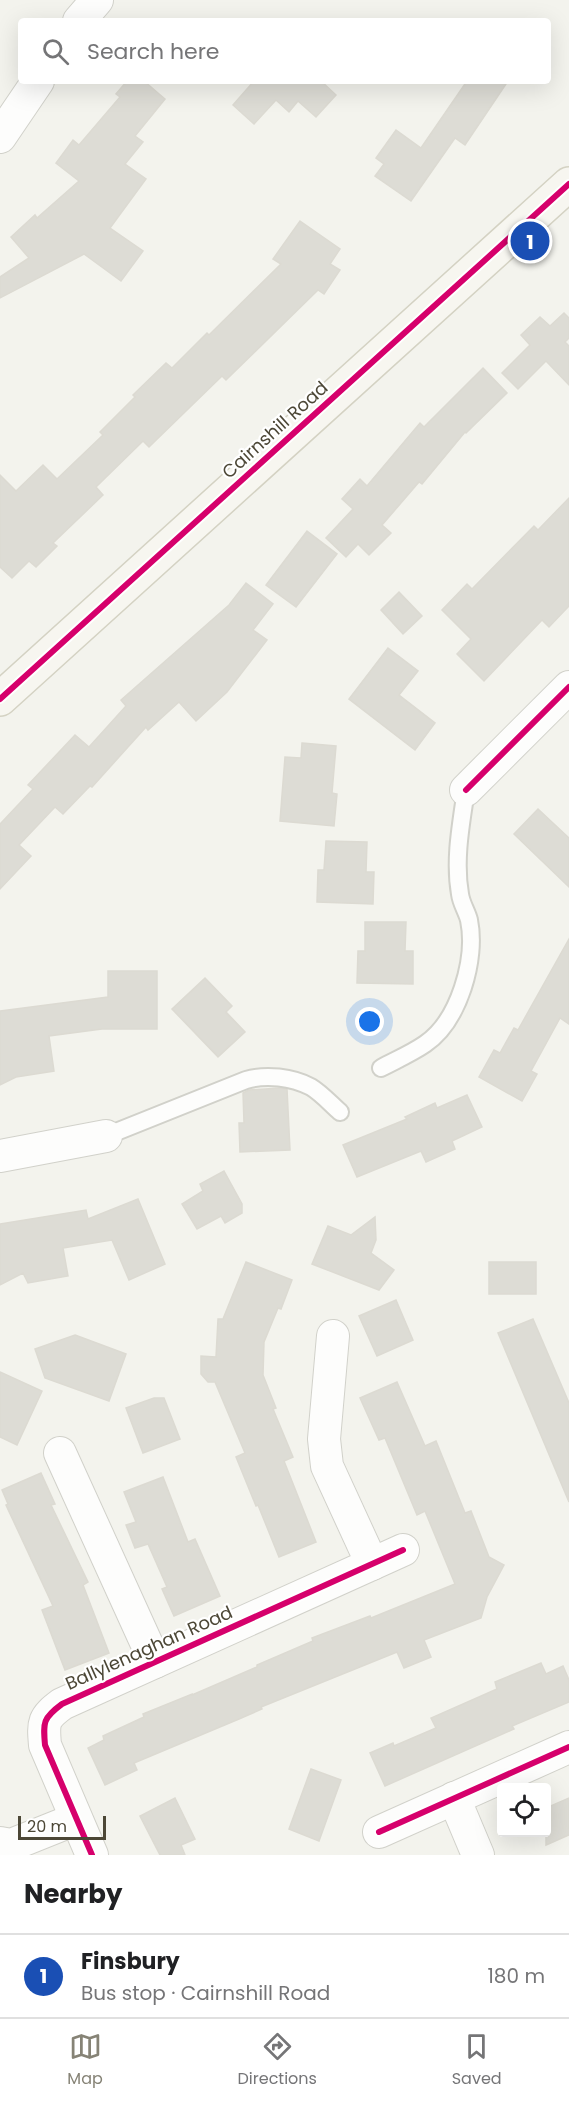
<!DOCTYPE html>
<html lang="en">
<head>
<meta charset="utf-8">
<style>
	:root { --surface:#fff; --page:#f2f2f2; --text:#202124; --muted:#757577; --line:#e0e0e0; --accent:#868376 }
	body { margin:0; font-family:Poppins,sans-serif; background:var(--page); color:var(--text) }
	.controls { position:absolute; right:18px; bottom:18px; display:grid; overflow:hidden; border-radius:6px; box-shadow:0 6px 24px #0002 }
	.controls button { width:54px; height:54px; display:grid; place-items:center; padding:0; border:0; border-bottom:2px solid var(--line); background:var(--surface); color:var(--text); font:30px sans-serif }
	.scale { position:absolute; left:18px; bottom:15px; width:88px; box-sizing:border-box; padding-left:6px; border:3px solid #4c4736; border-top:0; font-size:16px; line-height:21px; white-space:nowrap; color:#4c4736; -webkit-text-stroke:4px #fff; paint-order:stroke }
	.you { position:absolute; left:370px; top:1022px; width:21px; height:21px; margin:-15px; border:4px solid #fff; border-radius:50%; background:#1a73e8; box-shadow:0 0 0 9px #1a73e833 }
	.badge { display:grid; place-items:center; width:39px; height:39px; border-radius:50%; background:var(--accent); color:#fff; font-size:20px; font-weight:700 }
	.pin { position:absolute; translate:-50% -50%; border:3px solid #fff; box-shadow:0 2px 6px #0006 }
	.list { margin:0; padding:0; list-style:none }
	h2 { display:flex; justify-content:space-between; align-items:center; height:78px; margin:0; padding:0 24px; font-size:26px }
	h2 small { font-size:20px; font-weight:400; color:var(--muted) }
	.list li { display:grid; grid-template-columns:39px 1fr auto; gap:18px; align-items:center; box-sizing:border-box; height:84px; padding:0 24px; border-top:2px solid var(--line) }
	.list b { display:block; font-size:22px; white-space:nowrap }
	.list p { margin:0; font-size:20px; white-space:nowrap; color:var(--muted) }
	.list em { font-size:20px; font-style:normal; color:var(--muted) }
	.icon { flex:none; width:33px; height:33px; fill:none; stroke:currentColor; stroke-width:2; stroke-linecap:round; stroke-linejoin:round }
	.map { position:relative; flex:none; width:569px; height:1855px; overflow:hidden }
	.search { position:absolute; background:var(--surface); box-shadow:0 6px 24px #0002; left:18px; right:18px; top:18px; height:66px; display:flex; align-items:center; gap:15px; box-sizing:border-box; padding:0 21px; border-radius:6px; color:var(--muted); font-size:22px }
	.sheet { height:162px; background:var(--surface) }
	nav { display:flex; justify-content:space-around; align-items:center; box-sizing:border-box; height:84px; border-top:2px solid var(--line); background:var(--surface); font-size:16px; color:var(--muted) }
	nav a { display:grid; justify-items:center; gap:3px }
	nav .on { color:var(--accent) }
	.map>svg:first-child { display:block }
	.building { fill:#dddcd5; stroke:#dcdad2; stroke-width:1.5 }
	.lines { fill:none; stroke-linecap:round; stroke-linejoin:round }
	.lane-casing { stroke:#d1d1ca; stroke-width:20 }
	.street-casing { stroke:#d1d1ca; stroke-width:34 }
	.secondary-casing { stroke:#d4d2c3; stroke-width:36 }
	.lane { stroke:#fdfdfc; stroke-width:16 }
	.street { stroke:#fdfdfc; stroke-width:32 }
	.secondary { stroke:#f7f6f0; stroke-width:33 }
	.cycleway-casing { stroke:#fff; stroke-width:10 }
	.cycleway { stroke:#d6006c; stroke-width:6 }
	.labels { text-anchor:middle; stroke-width:4.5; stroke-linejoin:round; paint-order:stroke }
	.street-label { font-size:18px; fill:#4c4736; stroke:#fff }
</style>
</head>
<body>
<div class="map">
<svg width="569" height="1855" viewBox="0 0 569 1855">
	<rect width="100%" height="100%" fill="#f3f3ed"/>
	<!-- building -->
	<g class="building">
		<path d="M127 81H144L165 99 135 136 143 142 125 164 146 179 110 228 143 251 121 281 84 254 0 298V277L29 258 11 237 35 215 37 218 79 181 56 163 73 140 79 145 120 97 116 94Z"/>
		<path d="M254 81H321L336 95 316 117 298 101 289 112 276 100 254 124 233 105Z"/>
		<path d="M467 81H508L465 145 455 138 411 201 375 176 384 164 376 158 396 130 421 148Z"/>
		<path d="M300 221 340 249 330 264 340 270 324 294 318 290 226 380 222 376 149 447 143 441 96 487 103 495 53 543 57 546 36 567 29 561 12 578 0 567V475L16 491 43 465 57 479 103 435 100 432 135 397 133 395 166 363 172 368 207 333 209 335 281 264 273 259Z"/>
		<path d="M564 313 569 318V338L565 342 569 346V385L546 361 518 389 502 373 530 345 521 335 540 317 550 326Z"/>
		<path d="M483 368 507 393 466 433 465 432 422 484 419 482 382 525 391 533 369 555 358 544 346 557 326 538 353 509 342 499 360 479 367 486 420 423 424 427Z"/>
		<path d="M569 498V606L549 627 542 620 484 681 457 654 471 639 442 610 467 584 472 589 534 526 538 530Z"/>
		<path d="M307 531 337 554 296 607 266 585Z"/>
		<path d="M246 583 273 604 253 630 267 640 227 692 196 721 179 702 148 730 146 727 92 787 90 786 63 814 55 807 19 845 31 856 0 889V824L33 789 28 785 75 735 89 747 126 706 121 700 229 605Z"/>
		<path d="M399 592 422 616 403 634 381 610Z"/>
		<path d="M388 648 418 671 399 695 435 723 415 750 349 699Z"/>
		<path d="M302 743 336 746 332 793 337 794 334 826 280 821 285 757 301 758Z"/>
		<path d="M538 809 569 838V887L514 834Z"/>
		<path d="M326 841 367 842 366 872H374L373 904 317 902 318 870H324Z"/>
		<path d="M365 922H406L405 951H413V984L357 983 358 951H365Z"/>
		<path d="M569 939V1024L560 1018 531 1071 537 1074 522 1101 479 1077 494 1050 500 1053 514 1028 518 1030Z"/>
		<path d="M108 971H157V1029H102L49 1036 54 1071 16 1077 0 1085V1011L108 997Z"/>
		<path d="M205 978 232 1006 226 1012 245 1032 218 1057 172 1009Z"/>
		<path d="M280 1088 287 1089 290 1150 240 1152 239 1123H244L243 1093 249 1090Z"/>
		<path d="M467 1095 482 1127 452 1141 455 1149 426 1162 421 1151 357 1177 343 1145 407 1119 405 1117 435 1103 437 1108Z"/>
		<path d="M224 1171 242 1204V1213L225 1223 221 1216 197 1229 182 1204 203 1191 200 1184Z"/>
		<path d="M138 1199 165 1264 129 1280 112 1240 63 1248 68 1276 28 1283 23 1273 0 1285V1224L86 1210 88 1219Z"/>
		<path d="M375 1217 376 1240 371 1253 394 1270 379 1290 312 1264 328 1226 351 1235Z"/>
		<path d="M246 1262 292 1280 281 1309 278 1308 264 1342 263 1375 276 1408 273 1409 293 1457 284 1461 316 1542 279 1557 258 1505 256 1506 236 1457 245 1453 215 1382H208L201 1374V1356L216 1357 218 1319H223Z"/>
		<rect x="489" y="1262" width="47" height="32"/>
		<path d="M396 1300 413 1340 377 1356 359 1316Z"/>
		<path d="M533 1319 569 1403V1502L498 1333Z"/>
		<path d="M75 1335 126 1354 109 1401 45 1378 35 1349Z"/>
		<path d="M0 1372 42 1391 17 1445 0 1437Z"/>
		<path d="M397 1382 425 1446 436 1441 465 1513 471 1511 489 1557 504 1565 487 1597 481 1618 424 1640 431 1657 404 1668 397 1652 261 1707 262 1709 239 1719 134 1763 137 1770 105 1785 88 1748 104 1740 103 1736 144 1717 143 1714 192 1694V1695L257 1667V1665L313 1641 312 1638 370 1616 371 1618 455 1584 425 1511 417 1515 385 1438 379 1440 360 1398Z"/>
		<path d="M154 1398H164L180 1439 143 1453 126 1408Z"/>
		<path d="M41 1473 55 1504 51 1505 88 1582 83 1585 109 1653 65 1670 42 1610 53 1606 6 1505 8 1504 2 1490Z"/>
		<path d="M163 1477 188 1542 195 1539 220 1596 174 1616 162 1589 167 1587 148 1544 135 1548 126 1525 136 1522 124 1492Z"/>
		<path d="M541 1663 546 1674 563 1666 569 1680V1702L512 1726 514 1729 385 1786 370 1753 393 1743 394 1746 436 1728 431 1718 497 1689 495 1682Z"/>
		<path d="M311 1769 341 1780 319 1841 289 1829Z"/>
		<path d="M175 1798 195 1839 181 1845 185 1855H160L140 1816Z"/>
		<path d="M569 1798V1835L546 1845V1808Z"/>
	</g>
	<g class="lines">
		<!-- lane casing -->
		<g class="lane-casing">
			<g id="lane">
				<path d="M381 1068C396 1060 412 1053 425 1044 459 1021 477 959 469 920 467 912 461 903 460 894 454 860 461 824 466 790"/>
				<path d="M106 1136 246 1080C266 1074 292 1077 311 1087 321 1093 331 1104 340 1112"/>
			</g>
		</g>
		<!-- street casing -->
		<g class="street-casing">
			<g id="street">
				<path d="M79 21 97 0"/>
				<path d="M0 137 38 81"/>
				<path d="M466 790 569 687"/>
				<path d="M0 1156 106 1136"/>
				<path d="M333 1336 324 1439 327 1466 372 1564"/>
				<path d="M60 1453 155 1662"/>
				<path d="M454 1798 478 1855"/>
				<path d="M379 1832 569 1747"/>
				<path d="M0 1843 11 1845 76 1819"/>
				<path d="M92 1855 45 1745C43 1722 43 1718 62 1704L403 1550"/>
			</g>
		</g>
		<!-- secondary casing -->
		<g class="secondary-casing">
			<path id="secondary" d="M0 699 569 184"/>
		</g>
		<!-- lane -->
		<use href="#lane" class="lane"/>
		<!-- street -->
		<use href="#street" class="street"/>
		<!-- secondary -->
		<use href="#secondary" class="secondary"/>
		<!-- cycleway casing -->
		<g class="cycleway-casing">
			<g id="cycleway">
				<path d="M0 699 569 184"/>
				<path d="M466 790 569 687"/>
				<path d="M379 1832 569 1747"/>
				<path d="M92 1855 45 1745C43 1722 43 1718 62 1704L403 1550"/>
			</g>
		</g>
		<!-- cycleway -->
		<use href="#cycleway" class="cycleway"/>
	</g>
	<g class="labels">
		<!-- street labels -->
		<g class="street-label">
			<text transform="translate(275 430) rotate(-42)" y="6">Cairnshill Road</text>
			<text transform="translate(149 1648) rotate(-24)" y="6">Ballylenaghan Road</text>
		</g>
	</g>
</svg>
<div class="controls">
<button><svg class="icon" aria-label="locate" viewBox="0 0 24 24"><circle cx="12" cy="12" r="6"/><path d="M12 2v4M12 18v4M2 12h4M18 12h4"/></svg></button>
</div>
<div class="scale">20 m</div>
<div class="you"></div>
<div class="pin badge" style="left:530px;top:241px;background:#1a4fb4">1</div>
<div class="search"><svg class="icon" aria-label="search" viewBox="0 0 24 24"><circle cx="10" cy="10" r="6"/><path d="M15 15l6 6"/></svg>Search here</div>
</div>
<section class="sheet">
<h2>Nearby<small></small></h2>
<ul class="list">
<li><span class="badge" style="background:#1a4fb4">1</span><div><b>Finsbury</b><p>Bus stop · Cairnshill Road</p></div><em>180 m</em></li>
</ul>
</section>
<nav>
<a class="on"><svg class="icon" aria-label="map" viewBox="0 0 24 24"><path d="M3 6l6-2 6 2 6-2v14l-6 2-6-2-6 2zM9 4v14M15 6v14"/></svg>Map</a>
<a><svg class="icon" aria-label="directions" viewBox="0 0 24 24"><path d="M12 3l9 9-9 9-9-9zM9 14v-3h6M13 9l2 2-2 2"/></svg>Directions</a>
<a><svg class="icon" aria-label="saved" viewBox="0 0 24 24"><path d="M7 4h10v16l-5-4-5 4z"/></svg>Saved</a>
</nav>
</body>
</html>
